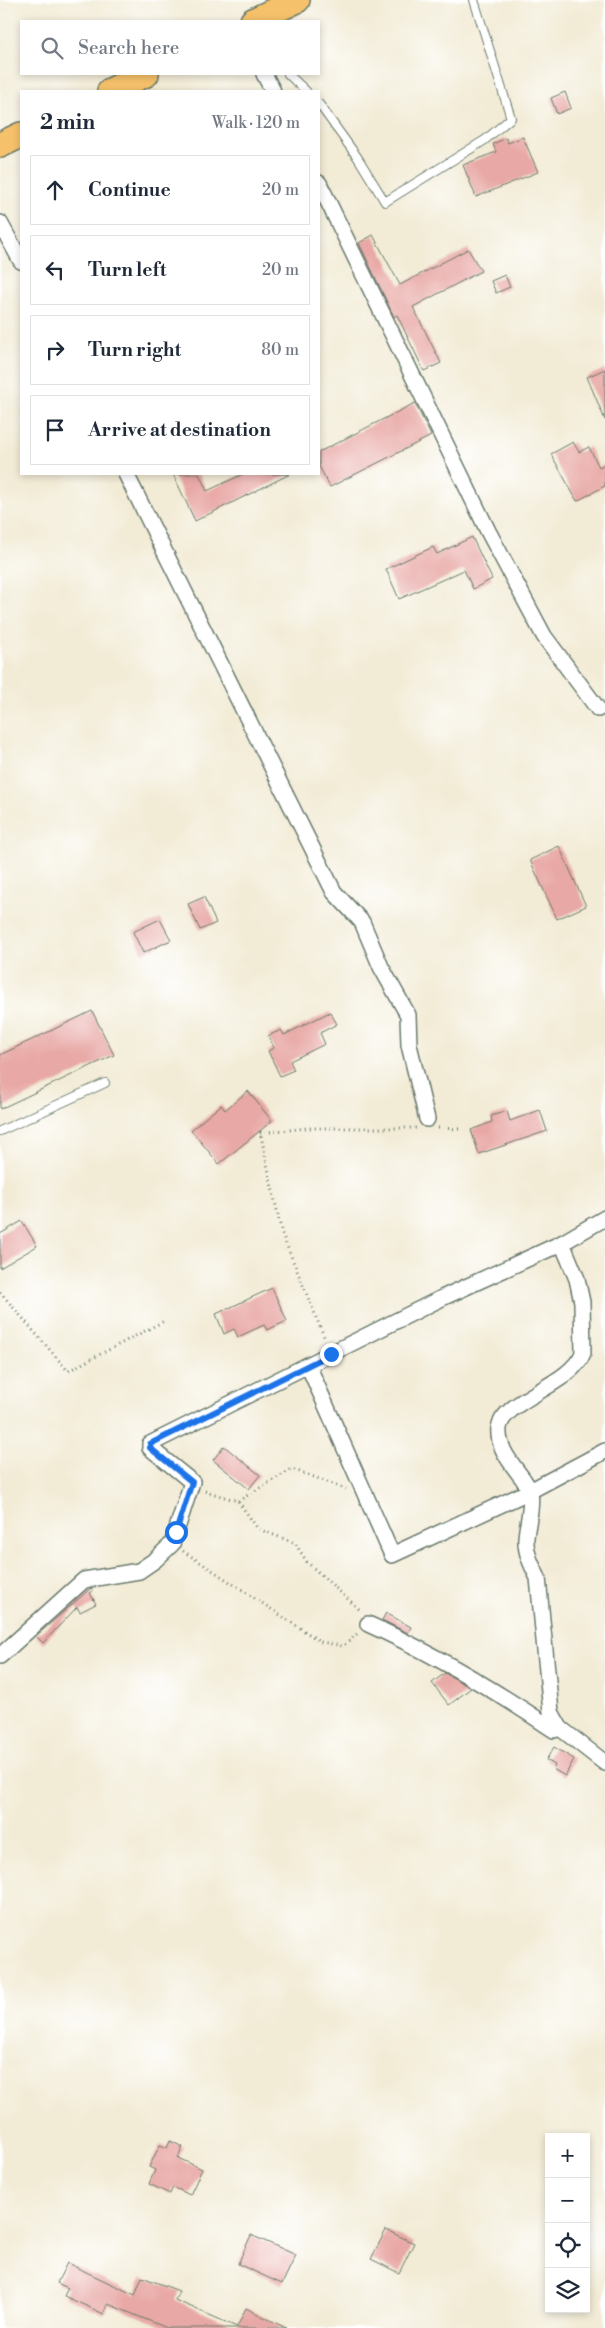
<!DOCTYPE html>
<html lang="en">
<head>
<meta charset="utf-8">
<style>
	:root { --surface:#fff; --page:#f2f2f3; --text:#1f2937; --muted:#747a83; --line:#e0e1e3 }
	body { margin:0; font-family:"Libre Bodoni",serif; background:var(--page); color:var(--text) }
	.controls { position:absolute; right:15px; bottom:15px; display:grid; overflow:hidden; border-radius:0px; box-shadow:0 2px 8px #0003 }
	.controls button { width:45px; height:45px; display:grid; place-items:center; padding:0; border:0; border-bottom:1px solid var(--line); background:var(--surface); color:var(--text); font:25px sans-serif }
	.stop { position:absolute; width:15px; height:15px; margin:-11px; border:4px solid #1a73e8; border-radius:50%; background:#fff }
	.stop.end { background:#1a73e8; border-color:#fff; box-shadow:0 1px 5px #0008 }
	.list { margin:0; padding:0; list-style:none }
	h2 { display:flex; justify-content:space-between; align-items:center; height:65px; margin:0; padding:0 20px; font-size:21px }
	h2 small { font-size:16px; font-weight:400; color:var(--muted) }
	.list li { display:grid; grid-template-columns:32px 1fr auto; gap:15px; align-items:center; box-sizing:border-box; height:70px; margin:0 10px 10px; padding:0 10px; border:1px solid var(--line); border-radius:0px }
	.list b { display:block; font-size:19px; white-space:nowrap }
	.list em { font-size:16px; font-style:normal; color:var(--muted) }
	.icon { flex:none; width:28px; height:28px; fill:none; stroke:currentColor; stroke-width:2; stroke-linecap:round; stroke-linejoin:round }
	.map { position:relative; flex:none; width:605px; height:2328px; overflow:hidden }
	.search { position:absolute; background:var(--surface); box-shadow:0 2px 8px #0003; left:20px; top:20px; width:300px; height:55px; display:flex; align-items:center; gap:12px; box-sizing:border-box; padding:0 18px; border-radius:0px; color:var(--muted); font-size:19px }
	.panel { position:absolute; background:var(--surface); box-shadow:0 2px 8px #0003; left:20px; top:90px; width:300px; height:385px; border-radius:0px }
	.map>svg:first-child { display:block }
	.building { fill:#e8a8a5 }
	.lines { fill:none; stroke-linecap:round; stroke-linejoin:round }
	.service-casing { stroke:#697a6c; stroke-width:10 }
	.minor-casing { stroke:#697a6c; stroke-width:18 }
	.trunk-casing { stroke:#697a6c; stroke-width:28 }
	.path { stroke:#697a6c; stroke-width:3; stroke-dasharray:1 4; stroke-linecap:butt }
	.service { stroke:#fff; stroke-width:8 }
	.minor { stroke:#fff; stroke-width:15 }
	.trunk { stroke:#f5c16b; stroke-width:25 }
	.route { stroke:#1a73e8; stroke-width:6 }
</style>
</head>
<body>
<div class="map">
<svg width="605" height="2328" viewBox="0 0 605 2328">
	<rect width="100%" height="100%" fill="#fff"/>
	<filter id="ink" filterUnits="userSpaceOnUse"><feTurbulence type="fractalNoise" baseFrequency=".02" numOctaves="2"/><feDisplacementMap in="SourceGraphic" scale="10" xChannelSelector="R" yChannelSelector="G"/><feConvolveMatrix kernelMatrix="1 2 1 2 8 2 1 2 1" color-interpolation-filters="sRGB"/></filter>
	<filter id="wash" filterUnits="userSpaceOnUse"><feTurbulence type="fractalNoise" baseFrequency=".0096" numOctaves="4" result="noise"/><feDisplacementMap in="SourceGraphic" scale="20" xChannelSelector="R" yChannelSelector="G"/><feGaussianBlur stdDeviation="1.12" result="paint"/><feColorMatrix in="noise" values="0 0 0 0 0 0 0 0 0 0 0 0 0 0 0 0 0 1.4 0 .05"/><feComposite in="paint" operator="in"/></filter>
	<g filter="url(#wash)">
		<rect width="100%" height="100%" fill="#f2ebd5"/>
		<g id="blocks">
			<!-- building -->
			<g class="building">
				<path d="M565 92 571 108 557 114 551 98Z"/>
				<path d="M523 137 538 172 476 197 463 165 496 152 493 144 506 138 508 143Z"/>
				<path d="M373 235 400 285 468 249 481 271 413 307 441 363 424 371 397 315 394 317 359 243Z"/>
				<path d="M505 275 510 287 496 293 491 281Z"/>
				<path d="M605 369V420L587 377Z"/>
				<path d="M415 403 431 436 330 487 319 466V452Z"/>
				<path d="M573 442 579 452 589 447 599 467 605 464V486L577 501 551 454Z"/>
				<path d="M173 474H199L207 491 243 474H290L195 521Z"/>
				<path d="M472 537 492 579 473 589 464 570 399 599 386 569 433 547 437 554Z"/>
				<path d="M559 846 586 906 557 919 530 860Z"/>
				<path d="M204 897 216 923 200 930 188 904Z"/>
				<path d="M160 919 171 940 143 953 133 932Z"/>
				<path d="M92 1011 114 1055 0 1109V1055Z"/>
				<path d="M330 1012 337 1024 320 1033 325 1044 290 1061 294 1070 280 1076 268 1051 274 1048 268 1036 281 1030 284 1035Z"/>
				<path d="M248 1091 272 1121 219 1164 191 1130 221 1105 225 1110Z"/>
				<path d="M540 1110 547 1131 479 1154 471 1130 492 1122 491 1116 507 1111 510 1121Z"/>
				<path d="M22 1221 37 1246 0 1268V1234Z"/>
				<path d="M272 1288 287 1321 267 1330 264 1325 238 1337 234 1329 224 1334 216 1314Z"/>
				<path d="M224 1446 260 1475 249 1489 213 1460Z"/>
				<path d="M91 1588 93 1591 90 1593 96 1604 80 1612 77 1607 43 1643 36 1636Z"/>
				<path d="M386 1613 411 1627 408 1633 382 1620Z"/>
				<path d="M445 1673 471 1688 449 1705 432 1683Z"/>
				<path d="M554 1747 574 1759 565 1776 553 1769 555 1765 546 1760Z"/>
				<path d="M170 2141 183 2147 178 2158 202 2169 190 2195 173 2187 170 2194 149 2184 155 2170 149 2167 160 2145 167 2148Z"/>
				<path d="M386 2230 414 2243 399 2273 371 2259Z"/>
				<path d="M251 2235 296 2255 282 2284 238 2264Z"/>
				<path d="M67 2263 135 2295 142 2277 179 2291 175 2300 237 2327 246 2308 286 2328H167L108 2304 104 2314 64 2296 68 2288 57 2283Z"/>
			</g>
		</g>
	</g>
	<g filter="url(#ink)">
		<use href="#blocks" fill-opacity="0" stroke="#697a6c" stroke-width="1"/>
		<g class="lines">
			<!-- service casing -->
			<g class="service-casing">
				<g id="service">
					<path d="M288 74 306 91"/>
					<path d="M319 104 358 158 385 202 485 140 511 118 474 0"/>
					<path d="M0 1131 105 1083"/>
				</g>
			</g>
			<!-- minor casing -->
			<g class="minor-casing">
				<g id="minor">
					<path d="M264 74 273 91"/>
					<path d="M319 183 488 531 544 636 598 709"/>
					<path d="M0 223 21 261"/>
					<path d="M126 474 334 892 362 922 381 967 408 1015 409 1045 427 1119"/>
					<path d="M562 1243 577 1279 582 1302 583 1353C571 1385 503 1400 499 1428 497 1448 512 1464 523 1479 525 1483 530 1488 530 1492 533 1507 527 1523 526 1538 525 1552 532 1566 538 1578L551 1712 560 1728 605 1763"/>
					<path d="M308 1365 392 1555 530 1491 605 1451"/>
					<path d="M368 1624C435 1654 493 1689 554 1730L560 1728"/>
					<path d="M0 1656 84 1580 139 1571 155 1560 172 1544 192 1482 150 1448V1444L444 1297 562 1243 605 1218"/>
				</g>
			</g>
			<!-- trunk casing -->
			<g class="trunk-casing">
				<g id="trunk">
					<path d="M253 21 297 0"/>
					<path d="M110 91 146 74"/>
					<path d="M0 145 21 135"/>
				</g>
			</g>
			<!-- path -->
			<g class="path">
				<path d="M438 1128 461 1129"/>
				<path d="M260 1131 282 1234 325 1339"/>
				<path d="M260 1133 308 1128H417"/>
				<path d="M0 1292 68 1371 166 1320"/>
				<path d="M205 1491 238 1501 258 1529 295 1543 307 1562 361 1611"/>
				<path d="M238 1501 292 1469 346 1489"/>
				<path d="M183 1551 321 1642 343 1646 357 1634"/>
			</g>
			<!-- service -->
			<use href="#service" class="service"/>
			<!-- minor -->
			<use href="#minor" class="minor"/>
			<!-- trunk -->
			<use href="#trunk" class="trunk"/>
		</g>
	</g>
	<g class="lines" filter="url(#ink)">
		<!-- route -->
		<path class="route" d="M176 1532 192 1482 150 1448V1444L331 1354"/>
	</g>
</svg>
<div class="controls">
<button>+</button>
<button>−</button>
<button><svg class="icon" aria-label="locate" viewBox="0 0 24 24"><circle cx="12" cy="12" r="6"/><path d="M12 2v4M12 18v4M2 12h4M18 12h4"/></svg></button>
<button><svg class="icon" aria-label="layers" viewBox="0 0 24 24"><path d="M12 4l9 5-9 5-9-5zM3 14l9 5 9-5"/></svg></button>
</div>
<div class="stop" style="left:176px;top:1532px"></div>
<div class="stop end" style="left:331px;top:1354px"></div>
<div class="search"><svg class="icon" aria-label="search" viewBox="0 0 24 24"><circle cx="10" cy="10" r="6"/><path d="M15 15l6 6"/></svg>Search here</div>
<section class="panel">
<h2>2 min<small>Walk · 120 m</small></h2>
<ul class="list">
<li><svg class="icon" aria-label="ahead" viewBox="0 0 24 24"><path d="M12 20V5M6 11l6-6 6 6"/></svg><div><b>Continue</b></div><em>20 m</em></li>
<li><svg class="icon" aria-label="left" viewBox="0 0 24 24"><path d="M17 20v-9H6M10 6l-5 5 5 5"/></svg><div><b>Turn left</b></div><em>20 m</em></li>
<li><svg class="icon" aria-label="right" viewBox="0 0 24 24"><path d="M7 20v-9h11M14 6l5 5-5 5"/></svg><div><b>Turn right</b></div><em>80 m</em></li>
<li><svg class="icon" aria-label="arrive" viewBox="0 0 24 24"><path d="M6 21V4h12l-3 4 3 4H6"/></svg><div><b>Arrive at destination</b></div></li>
</ul>
</section>
</div>
</body>
</html>
